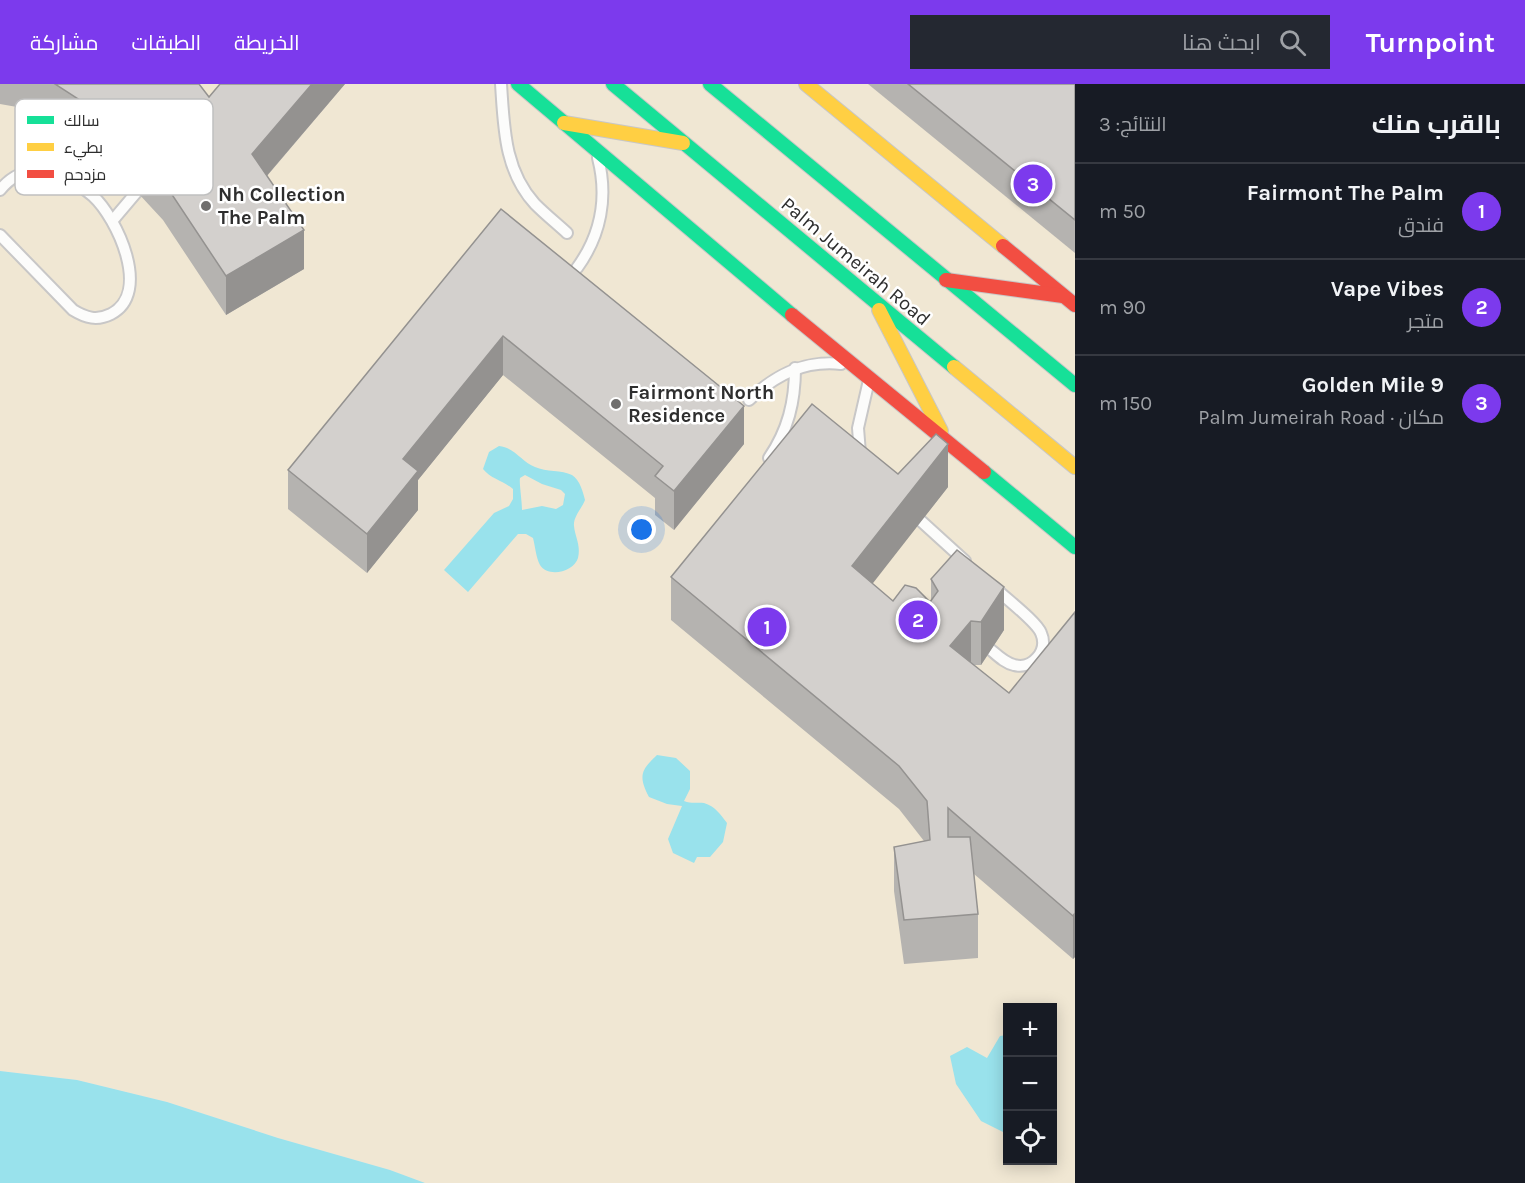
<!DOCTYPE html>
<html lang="ar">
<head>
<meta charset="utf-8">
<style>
	:root { --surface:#171b24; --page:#242831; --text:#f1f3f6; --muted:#9ea1a6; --line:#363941; --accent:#7c3aed }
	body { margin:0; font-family:Karla,Cairo,sans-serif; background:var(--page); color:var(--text); direction:rtl }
	.controls { position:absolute; right:18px; bottom:18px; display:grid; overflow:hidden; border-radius:0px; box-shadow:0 3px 15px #0003 }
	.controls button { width:54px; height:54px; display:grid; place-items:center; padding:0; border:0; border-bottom:2px solid var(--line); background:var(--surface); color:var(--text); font:30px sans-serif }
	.you { position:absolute; left:642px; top:446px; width:21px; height:21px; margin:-15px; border:4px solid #fff; border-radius:50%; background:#1a73e8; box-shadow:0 0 0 9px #1a73e833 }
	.badge { display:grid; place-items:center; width:39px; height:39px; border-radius:50%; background:var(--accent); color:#fff; font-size:20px; font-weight:700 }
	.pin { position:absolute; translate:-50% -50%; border:3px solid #fff; box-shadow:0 2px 6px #0006 }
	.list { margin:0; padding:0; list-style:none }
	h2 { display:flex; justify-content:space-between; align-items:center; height:78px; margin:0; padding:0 24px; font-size:26px }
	h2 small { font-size:20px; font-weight:400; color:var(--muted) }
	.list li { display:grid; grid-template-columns:39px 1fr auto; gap:18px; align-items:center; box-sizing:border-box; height:96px; padding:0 24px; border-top:2px solid var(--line) }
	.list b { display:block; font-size:22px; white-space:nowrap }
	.list p { margin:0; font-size:20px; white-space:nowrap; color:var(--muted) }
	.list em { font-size:20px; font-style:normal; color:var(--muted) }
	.icon { flex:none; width:33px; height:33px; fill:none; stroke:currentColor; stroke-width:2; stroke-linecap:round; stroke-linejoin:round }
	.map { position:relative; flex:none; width:1075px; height:1099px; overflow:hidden; direction:ltr }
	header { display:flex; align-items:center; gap:36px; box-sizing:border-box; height:84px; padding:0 30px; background:var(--accent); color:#fff }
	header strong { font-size:28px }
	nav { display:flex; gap:33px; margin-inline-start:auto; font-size:21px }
	.search { width:420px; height:54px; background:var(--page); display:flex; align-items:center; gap:15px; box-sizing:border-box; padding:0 21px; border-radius:0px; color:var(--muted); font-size:22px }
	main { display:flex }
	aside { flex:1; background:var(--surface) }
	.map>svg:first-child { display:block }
	.sand { fill:#f0e7d3; fill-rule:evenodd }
	.water { fill:#99e2ec; fill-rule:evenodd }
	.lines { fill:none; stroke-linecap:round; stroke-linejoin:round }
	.lane-casing { stroke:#c8c7c7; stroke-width:14 }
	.fast-casing { stroke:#c8c7c7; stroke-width:16 }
	.slow-casing { stroke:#c8c7c7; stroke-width:16 }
	.jam-casing { stroke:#c8c7c7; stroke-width:16 }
	.lane { stroke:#fcfcfb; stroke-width:10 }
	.fast { stroke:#16e098; stroke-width:14 }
	.slow { stroke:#ffcf43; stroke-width:14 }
	.jam { stroke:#f24e42; stroke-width:14 }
	.wall { fill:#b5b3b0 }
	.shaded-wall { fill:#949290 }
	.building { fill:#d3d0cd; stroke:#949290; stroke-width:1.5 }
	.poi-dot { fill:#706f6e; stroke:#fff; stroke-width:2 }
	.labels { text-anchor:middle; stroke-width:5; stroke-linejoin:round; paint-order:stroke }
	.poi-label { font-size:20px; font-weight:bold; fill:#2e2e2e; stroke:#fff; text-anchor:start }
	.street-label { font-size:20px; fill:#2e2e2e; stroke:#fff }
	.key { fill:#fff; stroke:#c0c0c0; stroke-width:1.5 }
	.key-label { font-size:16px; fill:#2e2e2e }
</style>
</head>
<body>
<header>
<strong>Turnpoint</strong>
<div class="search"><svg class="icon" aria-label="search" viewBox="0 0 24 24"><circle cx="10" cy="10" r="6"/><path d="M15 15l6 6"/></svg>ابحث هنا</div>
<nav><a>الخريطة</a><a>الطبقات</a><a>مشاركة</a></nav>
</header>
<main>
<aside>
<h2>بالقرب منك<small>النتائج: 3</small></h2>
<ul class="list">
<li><span class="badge">1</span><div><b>Fairmont The Palm</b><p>فندق</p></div><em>50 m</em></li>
<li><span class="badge">2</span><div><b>Vape Vibes</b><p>متجر</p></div><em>90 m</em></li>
<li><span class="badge">3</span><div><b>Golden Mile 9</b><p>مكان · Palm Jumeirah Road</p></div><em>150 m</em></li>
</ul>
</aside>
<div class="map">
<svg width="1075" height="1099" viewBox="0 0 1075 1099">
	<rect width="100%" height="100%" fill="#ece8e4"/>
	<!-- sand -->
	<path class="sand" d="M0 0H1075V1099H425L390 1086 278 1054 167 1018 77 996 0 987ZM1008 924H1052V1076H1008Z"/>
	<!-- water -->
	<g class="water">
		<path d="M499 362C514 363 522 378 535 383 546 388 562 386 572 391 580 396 583 408 585 416 582 424 573 433 574 442 575 453 581 461 578 474 574 488 548 494 540 481 536 474 535 461 533 454L526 450H518L468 508 444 486 494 429 509 422 513 415V405C504 397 491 395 483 385L489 368ZM525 391 542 400 561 406 565 410 563 421 556 425 542 422 522 426C522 417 519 399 520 394Z"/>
		<path d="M657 671 676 674 690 687V705L684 717C692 720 697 718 704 719 715 722 721 731 727 739L723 758 710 773H697L694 779 673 769 668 755 682 722 667 720 649 713C638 692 641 686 657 671Z"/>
		<path d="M1007 951H1008L1007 1050 981 1037 956 1000 950 972 967 963 987 974 1000 952Z"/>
		<path d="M0 987 77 996 167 1018 278 1054 390 1086 425 1099H0Z"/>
	</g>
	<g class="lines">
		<!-- lane casing -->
		<g class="lane-casing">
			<g id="lane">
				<path d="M501 0C504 43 504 86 535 120 545 130 556 139 567 149"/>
				<path d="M42 88 73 34"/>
				<path d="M0 106C14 89 32 83 53 90 68 95 82 102 93 112 117 134 152 209 111 230 97 237 86 234 73 226L0 151"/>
				<path d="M113 136 146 97"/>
				<path d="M577 184C601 151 608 113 598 74"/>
				<path d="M749 316C775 291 804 276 841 280"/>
				<path d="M860 369 858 344 869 296"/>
				<path d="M769 374C788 346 795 318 795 284"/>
				<path d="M921 437 965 477"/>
				<path d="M991 566C998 572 1005 579 1014 581 1032 586 1049 567 1041 549 1036 537 1005 514 994 503"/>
			</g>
		</g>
		<!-- fast casing -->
		<g class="fast-casing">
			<g id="fast">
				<path d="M518 0 792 231"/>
				<path d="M613 0 954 283"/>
				<path d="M710 0 1075 301"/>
				<path d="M984 388 1075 463"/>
			</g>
		</g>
		<!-- slow casing -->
		<g class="slow-casing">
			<g id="slow">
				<path d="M806 0 1003 162"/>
				<path d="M564 39 683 59"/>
				<path d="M879 226 941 347"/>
				<path d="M954 283 1075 383"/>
			</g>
		</g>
		<!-- jam casing -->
		<g class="jam-casing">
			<g id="jam">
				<path d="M1003 162 1075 221"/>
				<path d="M946 196 1063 212"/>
				<path d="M792 231 984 388"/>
			</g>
		</g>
		<!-- lane -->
		<use href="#lane" class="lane"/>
		<!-- fast -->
		<use href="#fast" class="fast"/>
		<!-- slow -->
		<use href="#slow" class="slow"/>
		<!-- jam -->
		<use href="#jam" class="jam"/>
	</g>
	<!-- wall -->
	<g class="wall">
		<path d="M0 0H199L209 13 220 0H345L267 92 304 185 226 231 163 136 100 68 34 26 0 20Z"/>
		<path d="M868 0H1075V169Z"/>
		<path d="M501 125 744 360 674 446 655 431V414L503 291 418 396V426L367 489 288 425V386Z"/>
		<path d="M898 390 948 403 872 499 893 517 930 518 931 516V495L1004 546 981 581H974L1009 609 1075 528V873L1073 875 974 790 978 830V874L904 880 894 807V763L924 757 899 725 671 536V493Z"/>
	</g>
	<!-- shaded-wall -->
	<g class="shaded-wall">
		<path d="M312 0H345L252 109V70Z"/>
		<path d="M304 146V185L226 231V192Z"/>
		<path d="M503 252V291L418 396V426L367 489V450L403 375Z"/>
		<path d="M744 322V360L674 446V407Z"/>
		<path d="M948 360V403L852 526V482Z"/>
		<path d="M1004 503V546L981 581V538Z"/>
		<path d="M971 537V581L950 562Z"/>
		<path d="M1075 829V873L1073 875V832Z"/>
	</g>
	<!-- building -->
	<g class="building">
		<path d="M55 0H199L209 13 220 0H312L252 70 304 146 226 192 163 97 100 29Z"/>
		<path d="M908 0H1075V136Z"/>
		<path d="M501 125 744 322 674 407 655 392 663 382 503 252 403 375 418 387 367 450 288 386Z"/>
		<path d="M812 320 898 390 936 350 948 360 852 482 893 517 905 501 916 504 930 518 938 507 931 495 957 466 1004 503 981 538 971 537 950 562 1009 609 1075 528V829L1073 832 948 724V753H970L978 830 904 836 894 763 930 756 927 717 899 682 671 493Z"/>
	</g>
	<!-- markers -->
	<g class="poi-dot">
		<circle cx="206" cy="122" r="6"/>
		<circle cx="616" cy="320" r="6"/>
	</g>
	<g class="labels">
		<!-- poi labels -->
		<g class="poi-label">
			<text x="218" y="117">Nh Collection<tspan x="218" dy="23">The Palm</tspan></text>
			<text x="628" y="315">Fairmont North<tspan x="628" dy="23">Residence</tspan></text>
		</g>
		<!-- street labels -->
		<g class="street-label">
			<text transform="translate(856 177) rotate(40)" y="7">Palm Jumeirah Road</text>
		</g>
	</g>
	<!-- legend -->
	<rect x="15" y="15" width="198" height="96" rx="9" class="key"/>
	<rect x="27" y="32" width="27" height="8" fill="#16e098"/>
	<rect x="27" y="59" width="27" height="8" fill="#ffcf43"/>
	<rect x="27" y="86" width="27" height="8" fill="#f24e42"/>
	<g class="key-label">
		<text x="64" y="42">سالك</text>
		<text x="64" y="69">بطيء</text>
		<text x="64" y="96">مزدحم</text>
	</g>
</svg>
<div class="controls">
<button>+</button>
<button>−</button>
<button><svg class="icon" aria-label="locate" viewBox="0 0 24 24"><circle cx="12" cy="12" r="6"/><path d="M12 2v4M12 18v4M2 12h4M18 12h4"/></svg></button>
</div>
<div class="you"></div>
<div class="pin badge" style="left:767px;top:543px">1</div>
<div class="pin badge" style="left:918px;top:536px">2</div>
<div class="pin badge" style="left:1033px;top:100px">3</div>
</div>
</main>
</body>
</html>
